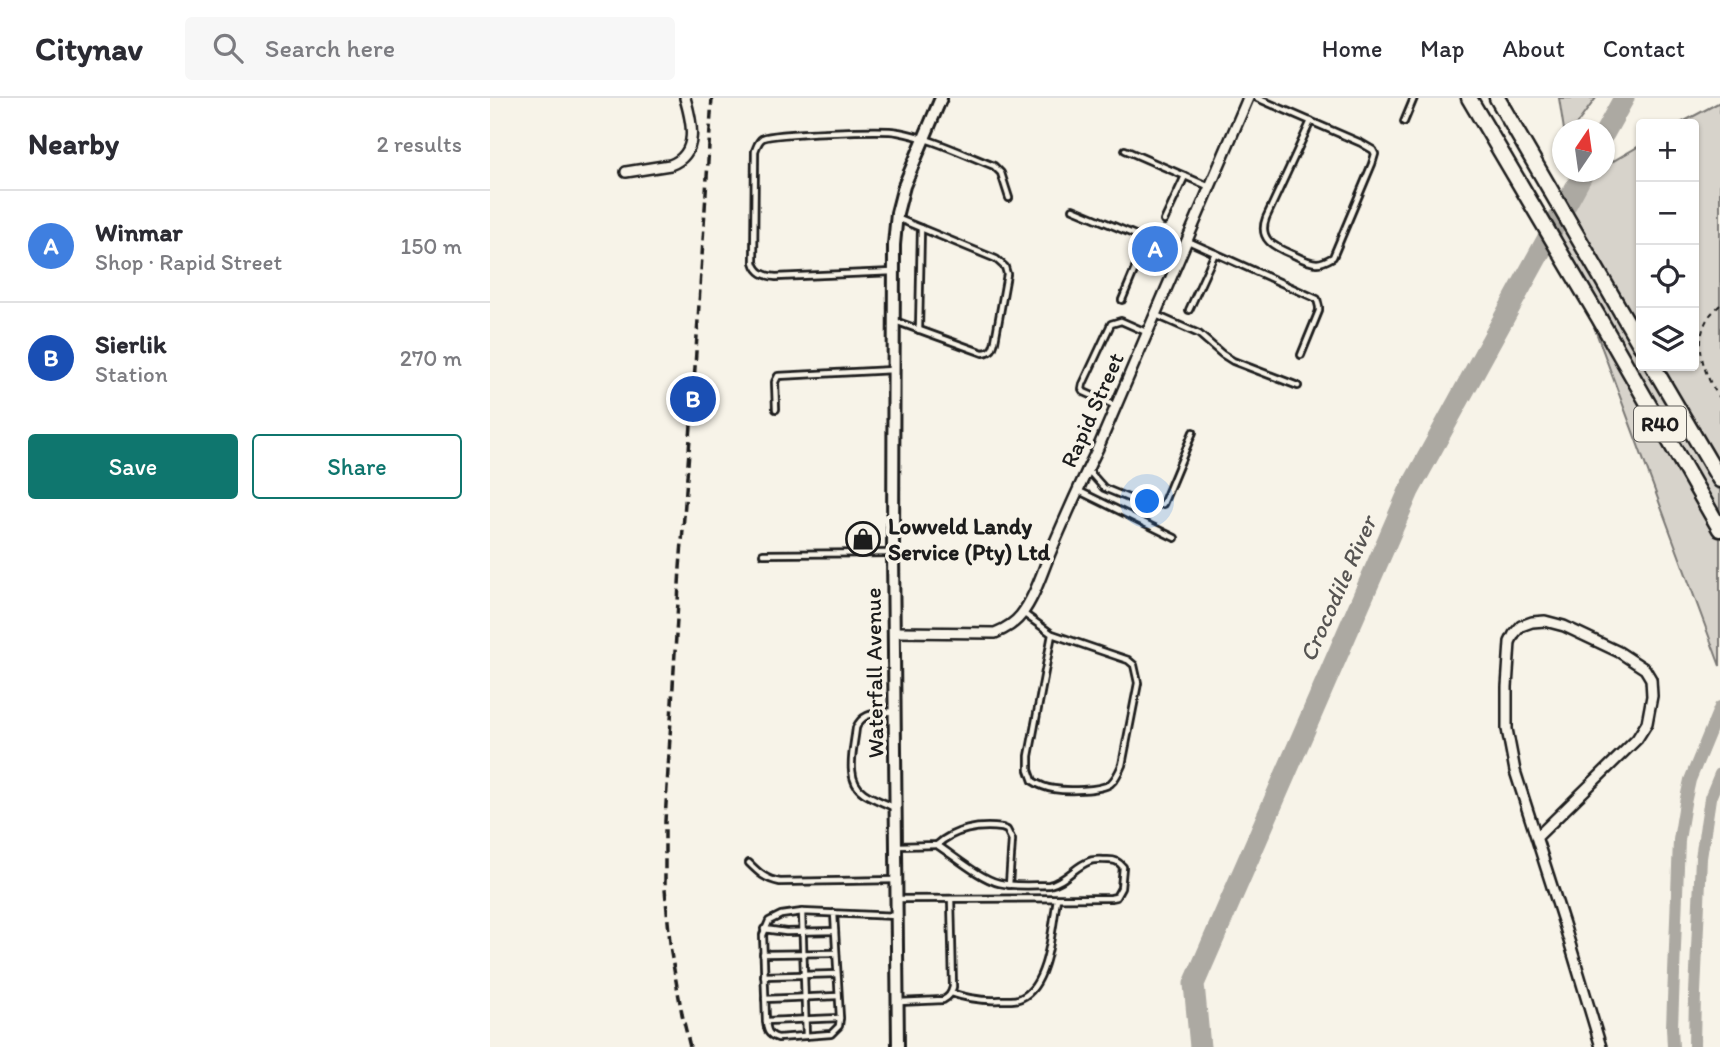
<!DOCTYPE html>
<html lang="en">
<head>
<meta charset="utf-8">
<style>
	:root { --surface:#fff; --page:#f7f7f7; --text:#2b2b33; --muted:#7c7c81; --line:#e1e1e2; --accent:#0f766e }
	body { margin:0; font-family:Itim,sans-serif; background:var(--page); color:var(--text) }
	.controls { position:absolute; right:21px; top:21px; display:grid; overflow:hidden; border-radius:7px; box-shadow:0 2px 5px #0004 }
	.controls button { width:63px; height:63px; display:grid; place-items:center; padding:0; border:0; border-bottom:2px solid var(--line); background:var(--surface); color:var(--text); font:35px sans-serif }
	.compass { position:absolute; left:1062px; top:21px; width:63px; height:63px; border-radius:50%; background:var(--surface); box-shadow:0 2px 5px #0004; rotate:13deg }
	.you { position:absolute; left:658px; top:404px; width:24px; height:24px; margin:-18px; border:5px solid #fff; border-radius:50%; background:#1a73e8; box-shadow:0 0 0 10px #1a73e833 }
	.badge { display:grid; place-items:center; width:46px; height:46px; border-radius:50%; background:var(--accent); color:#fff; font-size:23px; font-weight:700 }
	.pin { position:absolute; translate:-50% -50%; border:4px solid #fff; box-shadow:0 2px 7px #0006 }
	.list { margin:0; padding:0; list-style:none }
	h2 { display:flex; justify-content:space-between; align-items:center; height:91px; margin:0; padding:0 28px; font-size:30px }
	h2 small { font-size:23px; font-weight:400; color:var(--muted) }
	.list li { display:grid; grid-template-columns:46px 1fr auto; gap:21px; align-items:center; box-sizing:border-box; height:112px; padding:0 28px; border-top:2px solid var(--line) }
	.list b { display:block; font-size:26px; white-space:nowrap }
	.list p { margin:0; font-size:23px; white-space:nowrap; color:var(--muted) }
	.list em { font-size:23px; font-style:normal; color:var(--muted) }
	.actions { display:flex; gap:14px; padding:21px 28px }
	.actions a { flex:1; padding:16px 0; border:2px solid var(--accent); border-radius:7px; text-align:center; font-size:24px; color:var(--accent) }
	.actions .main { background:var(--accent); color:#fff }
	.icon { flex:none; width:38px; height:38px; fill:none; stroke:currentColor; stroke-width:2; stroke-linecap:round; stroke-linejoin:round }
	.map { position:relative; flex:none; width:1230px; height:949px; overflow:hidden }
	header { display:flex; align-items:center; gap:42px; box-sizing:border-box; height:98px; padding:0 35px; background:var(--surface); border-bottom:2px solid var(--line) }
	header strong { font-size:33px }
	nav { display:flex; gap:38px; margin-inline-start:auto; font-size:24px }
	.search { width:490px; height:63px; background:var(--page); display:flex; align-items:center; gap:18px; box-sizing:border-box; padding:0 24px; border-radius:7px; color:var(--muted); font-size:26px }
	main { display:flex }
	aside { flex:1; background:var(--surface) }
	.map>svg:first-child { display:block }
	.green { fill:#d7d3cb; stroke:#7a7874; stroke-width:2 }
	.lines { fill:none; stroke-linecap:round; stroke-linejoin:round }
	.canal { stroke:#aca9a2; stroke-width:12 }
	.river { stroke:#aca9a2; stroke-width:21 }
	.service-casing { stroke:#1c1c1c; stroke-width:10 }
	.minor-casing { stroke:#1c1c1c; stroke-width:14 }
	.tertiary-casing { stroke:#1c1c1c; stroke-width:16 }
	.primary-casing { stroke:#1c1c1c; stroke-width:19 }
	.path { stroke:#1c1c1c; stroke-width:2; stroke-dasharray:5 5; stroke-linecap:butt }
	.service { stroke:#f7f3e8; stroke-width:4.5 }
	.minor { stroke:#f7f3e8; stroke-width:9 }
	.tertiary { stroke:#f7f3e8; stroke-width:10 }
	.primary { stroke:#f7f3e8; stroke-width:14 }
	.rail { stroke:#1c1c1c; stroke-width:3.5; stroke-dasharray:10 5; stroke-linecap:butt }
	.labels { text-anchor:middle; stroke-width:7; stroke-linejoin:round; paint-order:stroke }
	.shield { fill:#f7f3e8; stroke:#5e5c59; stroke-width:2 }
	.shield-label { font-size:21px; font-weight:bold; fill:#1c1c1c }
	.street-label { font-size:23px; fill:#1c1c1c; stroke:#f7f3e8 }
	.poi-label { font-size:23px; font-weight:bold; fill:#1c1c1c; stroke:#f7f3e8; text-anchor:start }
	.water-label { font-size:24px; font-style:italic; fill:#565452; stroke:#f7f3e8 }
</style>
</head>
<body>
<header>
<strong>Citynav</strong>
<div class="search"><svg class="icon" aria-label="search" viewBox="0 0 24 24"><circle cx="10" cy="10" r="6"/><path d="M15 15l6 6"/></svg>Search here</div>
<nav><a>Home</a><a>Map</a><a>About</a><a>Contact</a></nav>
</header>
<main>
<aside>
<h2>Nearby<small>2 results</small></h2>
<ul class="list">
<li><span class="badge" style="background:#3f7fe0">A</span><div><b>Winmar</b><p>Shop · Rapid Street</p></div><em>150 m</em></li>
<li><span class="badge" style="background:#1a4fb4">B</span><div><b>Sierlik</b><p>Station</p></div><em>270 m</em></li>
</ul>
<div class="actions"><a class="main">Save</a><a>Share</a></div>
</aside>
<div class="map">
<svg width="1230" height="949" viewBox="0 0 1230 949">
	<rect width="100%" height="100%" fill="#f7f3e8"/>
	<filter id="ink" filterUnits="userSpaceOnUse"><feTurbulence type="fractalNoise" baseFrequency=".0143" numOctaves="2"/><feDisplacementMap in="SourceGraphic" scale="14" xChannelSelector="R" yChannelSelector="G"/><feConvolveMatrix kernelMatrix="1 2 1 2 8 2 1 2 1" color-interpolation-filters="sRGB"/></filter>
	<g filter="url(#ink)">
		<!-- green -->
		<g class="green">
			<path d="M1069 0H1106L1083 31 1074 32Z"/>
			<path d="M1230 4V568L1070 137 1093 80 1104 74H1114L1115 68 1151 47V268H1204V26H1189Z"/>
		</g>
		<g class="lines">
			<!-- canal -->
			<g class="canal">
				<path d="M1183 949 1182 929 1189 742 1195 705 1200 682 1230 609"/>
				<path d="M1204 949 1205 895 1211 760 1220 700 1230 676"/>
			</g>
			<!-- river -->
			<g class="river">
				<path d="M1114 36 1134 0"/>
				<path d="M710 949 704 886 919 393 1094 74"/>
			</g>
			<!-- service casing -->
			<g class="service-casing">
				<g id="service">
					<path d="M767 0 871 45 883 52 885 56 882 66 843 159C838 162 833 165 827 165 820 165 812 161 806 158 788 150 767 144 776 120L821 23"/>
					<path d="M914 24 924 0"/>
					<path d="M635 52 720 89"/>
					<path d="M583 111 691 156"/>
					<path d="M674 123 695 78"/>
					<path d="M698 143 827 201 829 209V213L811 257"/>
					<path d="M403 174 286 179C275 178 267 175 264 164L265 53C267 48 268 43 273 40 284 35 394 31 408 34 441 40 473 56 504 68L511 75 519 100"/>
					<path d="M632 202 657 142"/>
					<path d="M699 212 725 155"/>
					<path d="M666 217 709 236 732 256 743 263 808 288"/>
					<path d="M405 223 493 255C502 254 503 251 505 243L517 176 515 169 506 161 409 121"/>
					<path d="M429 232 431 130"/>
					<path d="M626 308 594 294 592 291 593 286 621 226 631 223 656 234"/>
					<path d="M286 311 285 284 288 278 403 272"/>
					<path d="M598 372 614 390 660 409 673 406 703 334"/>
					<path d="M587 392 685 440"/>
					<path d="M273 456 402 455"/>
					<path d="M533 515 562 536 638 562 644 567 648 585 632 667C629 674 626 681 620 686 610 693 576 693 564 691 556 690 549 687 543 683L539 672V658L562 536"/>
					<path d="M403 613C388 616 373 613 366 630 364 650 354 682 374 695 383 701 395 705 405 710"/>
					<path d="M408 748 447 747C464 731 489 727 512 730L517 732 522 742 519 787"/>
					<path d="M259 765C269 775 275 781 290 784L405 782"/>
					<path d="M407 801 621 800 626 799 631 790 633 769C628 763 625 762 618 762 612 762 605 761 600 763 585 768 575 784 559 787 543 787 525 789 509 785 491 781 464 758 447 747"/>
					<path d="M312 814 316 938"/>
					<path d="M344 815 350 920 349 928 341 936 288 940C278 937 277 933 276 923L273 837 279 823 291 817 312 814 407 818"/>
					<path d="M274 831 296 834 345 833"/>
					<path d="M273 856 346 855"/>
					<path d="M274 878 347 876"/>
					<path d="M461 895C478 901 492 903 510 902 516 902 525 903 531 900 559 888 562 828 567 801"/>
					<path d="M275 901 348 898"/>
					<path d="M409 904 453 902C459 899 461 896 463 889L461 801"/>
					<path d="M276 923 350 920"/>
				</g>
			</g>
			<!-- minor casing -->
			<g class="minor-casing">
				<g id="minor">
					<path d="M136 74 180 67C210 56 202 24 195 0"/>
					<path d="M405 534 505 535C515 531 524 526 531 517 545 499 552 474 561 453 576 418 591 384 608 350L758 0"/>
					<path d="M1047 739 1147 641 1157 625 1162 598 1161 581 1155 571 1129 554 1074 528 1055 523 1042 524 1031 528 1024 536 1020 544 1017 589V631L1025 673 1074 826 1111 949"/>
				</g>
			</g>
			<!-- tertiary casing -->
			<g class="tertiary-casing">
				<path id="tertiary" d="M408 949 403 455 404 147 407 115 414 88 451 0"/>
			</g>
			<!-- primary casing -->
			<g class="primary-casing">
				<g id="primary">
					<path d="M979 0 1109 220 1230 431"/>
					<path d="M1007 0 1151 248"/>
					<path d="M1163 268 1230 382"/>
				</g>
			</g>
			<!-- path -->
			<path class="path" d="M1230 207C1226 211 1221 215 1218 220 1203 244 1214 279 1230 300"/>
			<!-- service -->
			<use href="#service" class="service"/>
			<!-- minor -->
			<use href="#minor" class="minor"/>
			<!-- tertiary -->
			<use href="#tertiary" class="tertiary"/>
			<!-- primary -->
			<use href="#primary" class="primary"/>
			<!-- rail -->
			<path class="rail" d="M200 949 192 916 181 855 175 791V723L190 470 203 301 222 0"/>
		</g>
	</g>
	<!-- icons -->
	<defs>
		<g id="shop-ring" transform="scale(1.75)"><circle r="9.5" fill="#f7f3e8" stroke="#1c1c1c" stroke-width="1.5"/><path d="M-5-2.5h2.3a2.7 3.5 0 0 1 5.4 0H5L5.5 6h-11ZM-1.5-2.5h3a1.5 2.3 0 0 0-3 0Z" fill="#1c1c1c"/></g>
	</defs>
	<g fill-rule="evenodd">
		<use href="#shop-ring" x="373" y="441"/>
	</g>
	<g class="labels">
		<!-- shield labels -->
		<rect class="shield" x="1144" y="308.5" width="52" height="35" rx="5"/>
		<g class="shield-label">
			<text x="1170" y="333">R40</text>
		</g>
		<!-- street labels -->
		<g class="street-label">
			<text transform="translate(602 312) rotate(-66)" y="8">Rapid Street</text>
			<text transform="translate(384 575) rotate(-91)" y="8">Waterfall Avenue</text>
		</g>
		<!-- poi labels -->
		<g class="poi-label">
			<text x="398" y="436">Lowveld Landy<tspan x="398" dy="26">Service (Pty) Ltd</tspan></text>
		</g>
		<!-- water labels -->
		<g class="water-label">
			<text transform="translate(848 491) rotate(-66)" y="8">Crocodile River</text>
		</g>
	</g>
</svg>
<div class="controls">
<button>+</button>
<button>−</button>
<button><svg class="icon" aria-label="locate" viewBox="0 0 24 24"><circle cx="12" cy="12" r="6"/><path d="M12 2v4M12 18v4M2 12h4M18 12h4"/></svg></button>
<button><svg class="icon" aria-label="layers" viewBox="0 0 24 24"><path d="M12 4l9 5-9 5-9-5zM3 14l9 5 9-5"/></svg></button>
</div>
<svg class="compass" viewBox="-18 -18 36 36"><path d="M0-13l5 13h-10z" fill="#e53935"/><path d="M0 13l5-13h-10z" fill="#7c7c81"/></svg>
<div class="you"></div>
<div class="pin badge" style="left:665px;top:151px;background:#3f7fe0">A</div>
<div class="pin badge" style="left:203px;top:301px;background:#1a4fb4">B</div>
</div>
</main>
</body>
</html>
